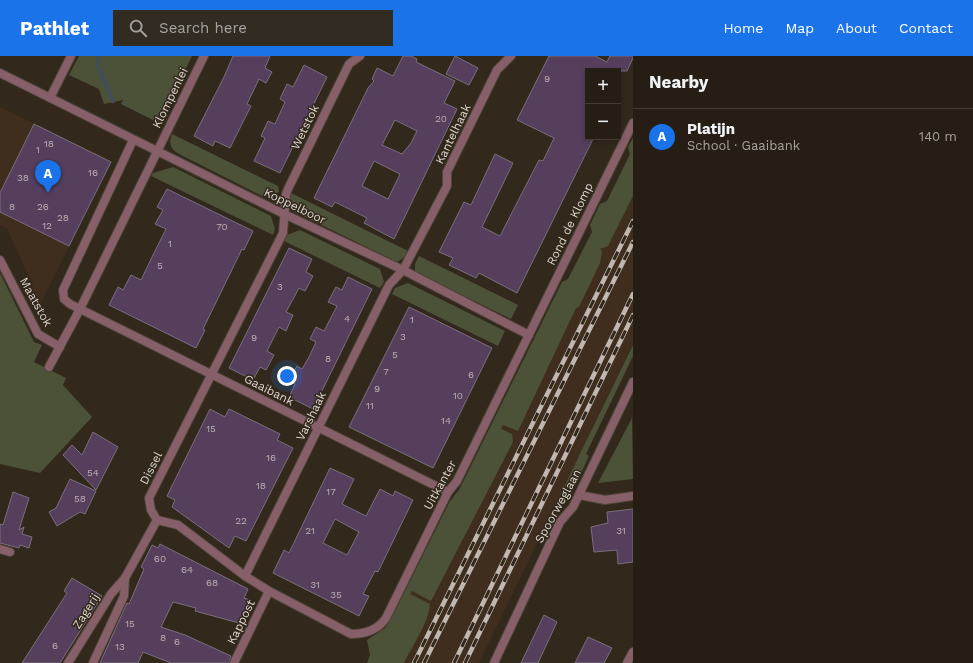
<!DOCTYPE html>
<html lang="en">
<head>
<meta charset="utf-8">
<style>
	:root { --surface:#261e15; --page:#322b22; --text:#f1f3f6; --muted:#a4a2a0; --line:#423c34; --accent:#1a73e8 }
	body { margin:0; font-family:"Work Sans",sans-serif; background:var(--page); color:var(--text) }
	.controls { position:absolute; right:12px; top:12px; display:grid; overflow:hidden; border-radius:0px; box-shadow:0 2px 6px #0003 }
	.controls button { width:36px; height:36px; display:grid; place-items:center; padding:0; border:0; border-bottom:1px solid var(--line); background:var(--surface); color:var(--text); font:20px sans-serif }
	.you { position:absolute; left:287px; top:320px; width:14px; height:14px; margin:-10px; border:3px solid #fff; border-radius:50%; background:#1a73e8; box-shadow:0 0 0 6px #1a73e833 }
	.badge { display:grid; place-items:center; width:26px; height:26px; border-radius:50%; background:var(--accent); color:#fff; font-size:13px; font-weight:700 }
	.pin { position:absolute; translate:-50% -33px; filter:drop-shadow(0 1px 2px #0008) }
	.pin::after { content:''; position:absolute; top:21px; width:14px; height:12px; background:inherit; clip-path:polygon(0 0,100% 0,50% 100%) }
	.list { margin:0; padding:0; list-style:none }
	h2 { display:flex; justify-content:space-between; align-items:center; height:52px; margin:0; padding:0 16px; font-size:17px }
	h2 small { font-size:13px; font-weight:400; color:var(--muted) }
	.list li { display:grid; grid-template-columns:26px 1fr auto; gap:12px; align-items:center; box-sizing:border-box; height:56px; padding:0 16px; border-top:1px solid var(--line) }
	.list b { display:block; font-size:15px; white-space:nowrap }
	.list p { margin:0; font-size:13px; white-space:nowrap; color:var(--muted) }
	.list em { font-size:13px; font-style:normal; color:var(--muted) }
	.icon { flex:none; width:22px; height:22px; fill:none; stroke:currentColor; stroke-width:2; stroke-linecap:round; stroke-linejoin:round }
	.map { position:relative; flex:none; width:633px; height:607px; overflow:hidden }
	header { display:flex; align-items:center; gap:24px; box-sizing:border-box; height:56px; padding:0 20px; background:var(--accent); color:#fff }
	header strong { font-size:19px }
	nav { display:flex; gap:22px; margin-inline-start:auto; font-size:14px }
	.search { width:280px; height:36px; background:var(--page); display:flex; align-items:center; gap:10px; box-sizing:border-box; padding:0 14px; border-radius:0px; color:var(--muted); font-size:15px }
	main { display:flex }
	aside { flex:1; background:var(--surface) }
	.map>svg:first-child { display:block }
	.built { fill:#3f2e1e }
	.green { fill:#4c5238 }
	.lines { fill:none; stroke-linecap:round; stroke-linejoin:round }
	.stream { stroke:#424f57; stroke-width:4.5 }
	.building { fill:#553f5d; stroke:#796f7d; fill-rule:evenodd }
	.minor-casing { stroke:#4e4438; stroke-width:10 }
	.minor { stroke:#865f69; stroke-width:8 }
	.rail-casing { stroke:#c0b7b0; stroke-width:4.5 }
	.rail { stroke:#33281c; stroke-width:3; stroke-dasharray:9; stroke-linecap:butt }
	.labels { text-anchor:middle; stroke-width:3; stroke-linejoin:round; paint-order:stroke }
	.number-label { font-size:10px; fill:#bbb0b2 }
	.street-label { font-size:12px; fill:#ddd5ce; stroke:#33281c }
</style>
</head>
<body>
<header>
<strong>Pathlet</strong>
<div class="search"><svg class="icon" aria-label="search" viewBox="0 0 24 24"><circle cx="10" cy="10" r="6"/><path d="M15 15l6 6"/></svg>Search here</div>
<nav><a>Home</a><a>Map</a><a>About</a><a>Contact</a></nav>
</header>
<main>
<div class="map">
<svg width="633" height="607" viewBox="0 0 633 607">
	<rect width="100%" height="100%" fill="#33281c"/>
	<!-- built -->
	<g class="built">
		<path d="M0 51 111 105 40 249 27 243 33 229 7 173 0 169Z"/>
		<path d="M633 127V289L479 607H404L409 596 396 564 570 246Z"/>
	</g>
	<!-- green -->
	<g class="green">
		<path d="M79 0H192L159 67 121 48 123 44 104 48 99 33 69 19Z"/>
		<path d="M172 78 278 130 279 136 264 141 181 99C171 94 168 89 172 78Z"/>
		<path d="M633 82V140L608 190 600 193 602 195 600 207 579 251 576 252 518 375 503 369 501 373 512 378 513 386 431 545 412 535 410 538 430 548C428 568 413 589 404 607H367L370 599 367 584 385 572 390 565 450 445 459 434 562 226 568 223 592 176 590 169 600 148 607 145 630 98 628 91Z"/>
		<path d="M173 111 271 160 275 173 273 179 151 120 153 117Z"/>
		<path d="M291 137 408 195 405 201 397 206 295 156 289 140Z"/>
		<path d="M300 174 380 213 384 226 380 232 284 185 287 179Z"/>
		<path d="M419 200 518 249 511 263 415 216V208Z"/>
		<path d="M0 217 34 286 42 289 34 306 66 322 63 329 92 361 40 417 0 408Z"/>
		<path d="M408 227 505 275 498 290 392 238 395 232Z"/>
		<path d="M633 289V300L586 398 589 400 569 443 560 439Z"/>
		<path d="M632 362 633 423 598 427Z"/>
	</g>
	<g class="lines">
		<!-- stream -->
		<path class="stream" d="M99 0 98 10 113 45"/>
	</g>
	<!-- building -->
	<g class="building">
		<path d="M233 0H270L265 12 272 16 266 27 259 23 247 48 251 50 230 92 215 85 213 90 194 80 224 21Z"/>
		<path d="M403 0H411L417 3 416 6 455 25 444 47 457 53 394 183 364 167 367 162 335 146 332 151 314 142 368 32 374 25 372 23 377 12 393 20ZM395 64 417 75 411 87 402 98 382 89ZM374 105 400 118 388 143 362 130Z"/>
		<path d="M455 0 478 12 469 29 446 18Z"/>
		<path d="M549 0H595L607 6 610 0H633V2L627 15H588V81H594L517 237 479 217 476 222 449 209 453 202 439 196 464 146 471 149 495 98 513 107 482 171 500 180 539 104 543 105 554 82 517 64Z"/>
		<path d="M304 9 327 21 280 117 254 105 265 82 261 80 268 65 275 68 285 46 280 43 287 28 293 31Z"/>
		<path d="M34 68 111 106 69 190 0 156V137Z"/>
		<path d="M167 133 253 175 244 194 242 193 203 273 205 274 196 292 109 249 118 231 123 234 131 219 141 224 153 199 166 173 155 168 163 154 157 151Z"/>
		<path d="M289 192 312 203 306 216 313 220 305 235 299 232 286 256 293 259 286 275 279 271 267 295 274 299 266 314 260 311 253 324 229 312Z"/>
		<path d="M348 221 372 233 313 353 289 341 295 328 289 325 297 310 302 313 309 301 316 286 310 283 316 271 324 275 337 250 328 246 336 231 342 234Z"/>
		<path d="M409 251 492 292 433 412 349 371Z"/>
		<path d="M210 353 225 361 229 353 280 378 277 384 293 392 246 485 235 480 229 492 172 451 175 444 167 440Z"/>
		<path d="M93 376 118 391 96 434 63 399 72 389 82 399Z"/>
		<path d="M330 412 354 423 342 448 366 460 380 433 393 440 395 435 413 444 378 516 375 515 363 538 369 540 359 560 273 517 284 494 289 497ZM335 463 359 476 347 499 323 487Z"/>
		<path d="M70 423 96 435 85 458 80 456 57 470 49 456 56 452Z"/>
		<path d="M13 436 29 442 19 474 24 471 22 478 32 481 29 492 20 489 19 492 0 487V468L3 469Z"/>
		<path d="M633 453V506L618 508 617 494 594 496 591 471 608 467 607 456Z"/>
		<path d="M160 488 248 533 244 542 250 544 239 567 195 555 196 552 173 546 161 571 185 579 231 600 229 607H171L143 596 138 607H100L127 547 129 548 144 513 141 511 152 489 158 492Z"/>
		<path d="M72 522 102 540 60 607H22L67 537 64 535Z"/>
		<path d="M544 559 557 566 538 607H521Z"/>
		<path d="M588 581 612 592 604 607H575Z"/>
	</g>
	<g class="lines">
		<!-- minor casing -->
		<g class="minor-casing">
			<g id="minor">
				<path d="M360 0 349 8 288 133 286 138 283 177 149 442 151 454 157 464 178 469 245 520 269 535 351 578C364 578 378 574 386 562L448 436 457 425 633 67"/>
				<path d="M0 17 284 158 403 214 529 279"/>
				<path d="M50 42 71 0"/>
				<path d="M133 84 63 234 64 243 70 248 448 436"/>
				<path d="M0 204 38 278 60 291"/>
				<path d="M49 311 80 253 204 0"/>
				<path d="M579 439 605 444 633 440"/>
				<path d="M0 493 10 496"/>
				<path d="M245 520 389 229 403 214 447 130V116L497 14 511 0"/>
				<path d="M68 607 111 538 125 522 157 464"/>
				<path d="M93 607 124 540 125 522"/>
				<path d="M234 607 269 535"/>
				<path d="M494 607 560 466 573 451 633 326"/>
				<path d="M627 607 633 596"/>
			</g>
		</g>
		<!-- minor -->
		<use href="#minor" class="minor"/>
		<!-- rail casing -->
		<g class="rail-casing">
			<g id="rail">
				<path d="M414 607 633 165"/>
				<path d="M424 607 633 186"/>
				<path d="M454 607 633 238"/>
				<path d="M465 607 633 259"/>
			</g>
		</g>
		<!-- rail -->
		<use href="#rail" class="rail"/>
	</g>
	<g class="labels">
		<!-- number labels -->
		<g class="number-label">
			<text x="547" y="26">9</text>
			<text x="441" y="66">20</text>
			<text x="49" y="91">18</text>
			<text x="38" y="97">1</text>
			<text x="93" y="120">16</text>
			<text x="23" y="125">38</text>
			<text x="12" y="154">8</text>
			<text x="43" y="154">26</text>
			<text x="63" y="165">28</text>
			<text x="47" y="173">12</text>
			<text x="222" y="174">70</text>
			<text x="170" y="191">1</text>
			<text x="160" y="213">5</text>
			<text x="280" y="234">3</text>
			<text x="347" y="266">4</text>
			<text x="412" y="267">1</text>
			<text x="403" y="284">3</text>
			<text x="254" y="285">9</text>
			<text x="395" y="302">5</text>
			<text x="328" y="306">8</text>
			<text x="386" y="319">7</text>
			<text x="471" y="322">6</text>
			<text x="377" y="336">9</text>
			<text x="458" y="343">10</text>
			<text x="370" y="353">11</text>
			<text x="446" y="368">14</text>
			<text x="211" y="376">15</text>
			<text x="271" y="405">16</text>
			<text x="93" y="420">54</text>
			<text x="261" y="433">18</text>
			<text x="331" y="439">17</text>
			<text x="80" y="446">58</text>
			<text x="241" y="468">22</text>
			<text x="310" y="478">21</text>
			<text x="621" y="478">31</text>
			<text x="160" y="506">60</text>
			<text x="187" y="517">64</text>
			<text x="212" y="530">68</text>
			<text x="315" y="532">31</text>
			<text x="336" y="542">35</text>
			<text x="130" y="571">15</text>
			<text x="163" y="585">8</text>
			<text x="177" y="589">6</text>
			<text x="55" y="593">6</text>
			<text x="120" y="594">13</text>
		</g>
		<!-- street labels -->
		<g class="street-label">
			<text transform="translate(170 42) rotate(-64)" y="4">Klompenlei</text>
			<text transform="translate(305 71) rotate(-64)" y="4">Wetstok</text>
			<text transform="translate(453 78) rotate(-64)" y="4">Kantelhaak</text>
			<text transform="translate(295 150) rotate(26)" y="4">Koppelboor</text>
			<text transform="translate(570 168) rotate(-64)" y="4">Rond de Klomp</text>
			<text transform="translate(36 246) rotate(61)" y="4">Maatstok</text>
			<text transform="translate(269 334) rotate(27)" y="4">Gaaibank</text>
			<text transform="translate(311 360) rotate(-64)" y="4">Varshaak</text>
			<text transform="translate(151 412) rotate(-63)" y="4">Dissel</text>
			<text transform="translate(440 429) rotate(-61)" y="4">Uitkanter</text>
			<text transform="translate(558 450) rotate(-61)" y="4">Spoorweglaan</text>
			<text transform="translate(86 555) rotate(-58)" y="4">Zagerij</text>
			<text transform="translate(241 566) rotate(-64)" y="4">Kappost</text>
		</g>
	</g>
</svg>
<div class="controls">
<button>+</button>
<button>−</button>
</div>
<div class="you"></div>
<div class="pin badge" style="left:48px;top:137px">A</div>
</div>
<aside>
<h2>Nearby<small></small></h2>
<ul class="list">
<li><span class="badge">A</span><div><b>Platijn</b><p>School · Gaaibank</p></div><em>140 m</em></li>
</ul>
</aside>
</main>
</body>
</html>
